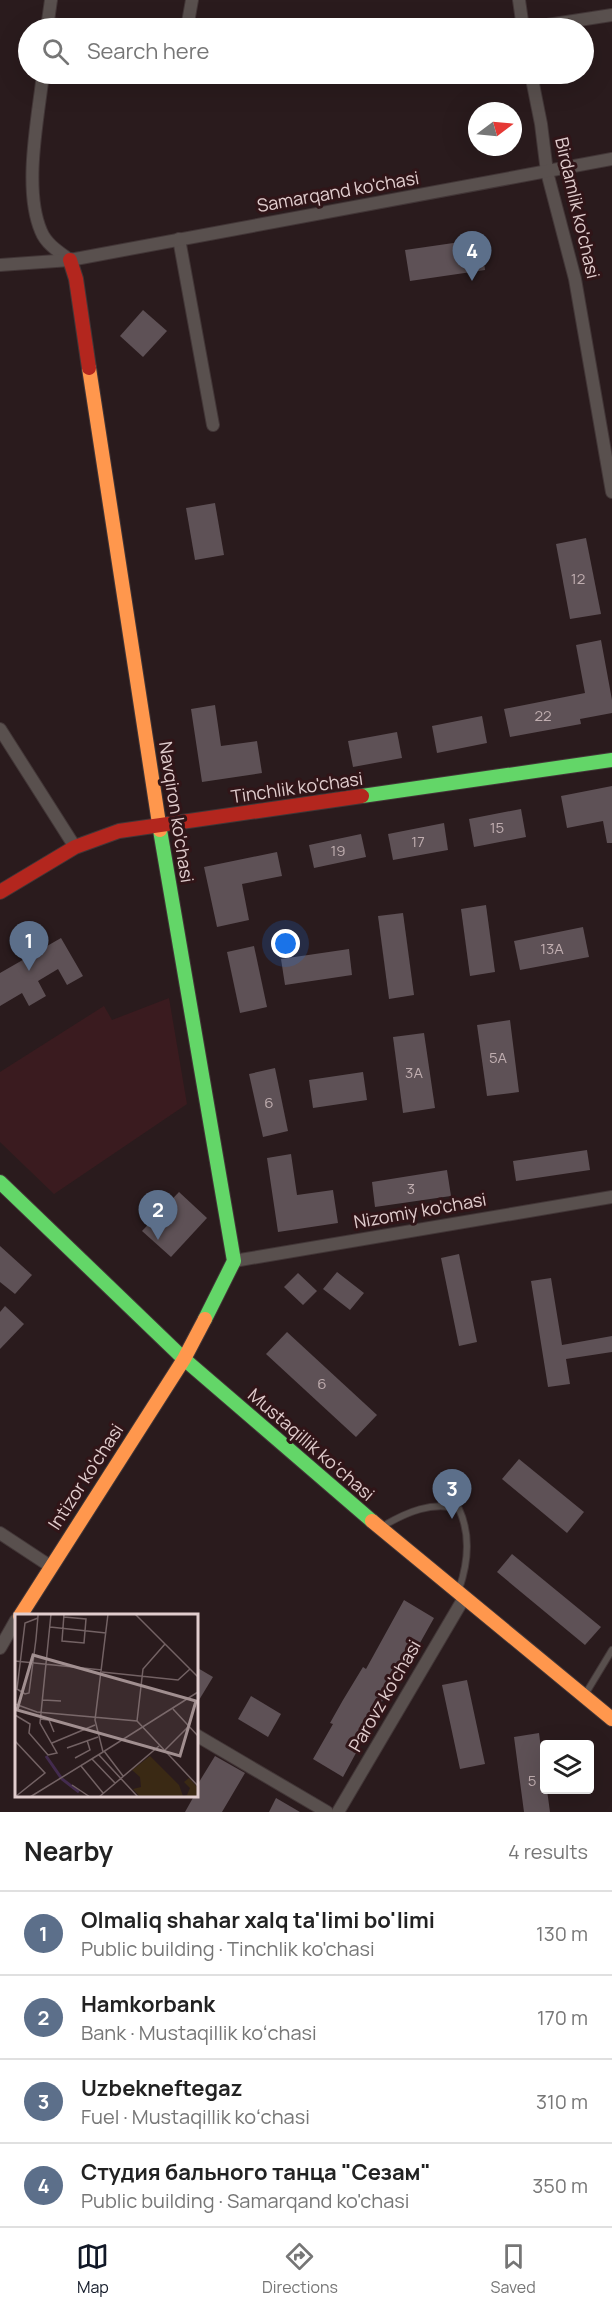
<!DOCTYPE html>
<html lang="en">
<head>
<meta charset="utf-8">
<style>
	:root { --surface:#fff; --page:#f2f2f2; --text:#222; --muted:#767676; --line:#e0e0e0; --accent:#111827 }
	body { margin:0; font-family:Manrope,sans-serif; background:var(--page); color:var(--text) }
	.controls { position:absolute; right:18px; bottom:18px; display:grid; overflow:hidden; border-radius:6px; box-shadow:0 6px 24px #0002 }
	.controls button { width:54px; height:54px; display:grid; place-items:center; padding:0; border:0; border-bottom:2px solid var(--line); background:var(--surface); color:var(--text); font:30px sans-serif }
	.compass { position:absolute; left:468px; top:102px; width:54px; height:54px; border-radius:50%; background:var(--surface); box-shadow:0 6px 24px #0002; rotate:74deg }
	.you { position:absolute; left:286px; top:944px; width:21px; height:21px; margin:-15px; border:4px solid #fff; border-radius:50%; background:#1a73e8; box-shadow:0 0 0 9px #1a73e833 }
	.badge { display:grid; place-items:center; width:39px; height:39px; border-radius:50%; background:var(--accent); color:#fff; font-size:20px; font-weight:700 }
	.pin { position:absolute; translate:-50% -50px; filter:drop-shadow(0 2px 3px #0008) }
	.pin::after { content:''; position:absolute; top:32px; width:21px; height:18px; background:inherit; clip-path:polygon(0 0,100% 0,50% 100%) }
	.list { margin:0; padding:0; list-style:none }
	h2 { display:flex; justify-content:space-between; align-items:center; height:78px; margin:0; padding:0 24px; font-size:26px }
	h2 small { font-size:20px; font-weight:400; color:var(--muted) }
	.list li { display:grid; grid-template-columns:39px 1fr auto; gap:18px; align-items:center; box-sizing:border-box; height:84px; padding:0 24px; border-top:2px solid var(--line) }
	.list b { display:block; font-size:22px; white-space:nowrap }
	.list p { margin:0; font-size:20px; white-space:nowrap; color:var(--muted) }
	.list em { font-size:20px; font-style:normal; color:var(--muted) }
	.icon { flex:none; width:33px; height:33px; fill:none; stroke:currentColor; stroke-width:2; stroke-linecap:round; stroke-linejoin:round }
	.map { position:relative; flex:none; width:612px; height:1812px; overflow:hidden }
	.search { position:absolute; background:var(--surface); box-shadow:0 6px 24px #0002; left:18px; right:18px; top:18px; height:66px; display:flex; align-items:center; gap:15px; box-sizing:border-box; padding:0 21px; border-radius:33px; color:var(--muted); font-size:22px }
	.sheet { height:414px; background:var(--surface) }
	nav { display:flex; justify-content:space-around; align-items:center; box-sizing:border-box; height:84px; border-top:2px solid var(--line); background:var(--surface); font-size:16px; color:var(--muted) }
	nav a { display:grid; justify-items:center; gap:3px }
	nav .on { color:var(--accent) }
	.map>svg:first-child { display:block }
	.built { fill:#3a1b1f }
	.building { fill:#5e5156 }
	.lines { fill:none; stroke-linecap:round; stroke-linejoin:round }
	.lane-casing { stroke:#423637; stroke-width:8 }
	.street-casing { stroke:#423637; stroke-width:14 }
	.fast-casing { stroke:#423637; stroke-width:16 }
	.slow-casing { stroke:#423637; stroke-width:16 }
	.jam-casing { stroke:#423637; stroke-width:16 }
	.lane { stroke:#59504e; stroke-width:6 }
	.street { stroke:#59504e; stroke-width:12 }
	.fast { stroke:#63d668; stroke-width:14 }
	.slow { stroke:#ff974d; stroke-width:14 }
	.jam { stroke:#b3261e; stroke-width:14 }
	.labels { text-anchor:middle; stroke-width:6; stroke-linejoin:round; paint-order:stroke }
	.number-label { font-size:15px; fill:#c0aeb0 }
	.street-label { font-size:18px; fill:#e1cdce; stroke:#301518 }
	.inset-river { fill:none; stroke:#432b4e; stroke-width:3 }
	.inset-road { fill:none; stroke:#736264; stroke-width:1.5 }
	.view { fill:#a18f90; fill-opacity:0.15; stroke:#a18f90; stroke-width:3 }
	.inset-edge { fill:none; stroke:#e1cdce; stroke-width:3 }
</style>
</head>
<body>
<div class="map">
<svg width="612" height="1812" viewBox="0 0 612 1812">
	<rect width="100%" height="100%" fill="#2a1b1d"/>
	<!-- built -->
	<path class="built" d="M169 998 187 1104 54 1194 0 1142V1072L104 1006 112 1020Z"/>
	<!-- building -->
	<g class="building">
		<path d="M481 239 485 270 410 281 405 250Z"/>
		<path d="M143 310 167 331 143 357 120 336Z"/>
		<path d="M215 503 224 555 195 560 186 508Z"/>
		<path d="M586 538 601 614 570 619 556 544Z"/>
		<path d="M601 640 612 700V713L580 719 581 724 510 737 504 709 585 693 576 645Z"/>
		<path d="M215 705 221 746 257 741 262 773 202 782 191 709Z"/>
		<path d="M482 716 487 743 437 753 432 726Z"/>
		<path d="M397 732 402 758 353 767 348 741Z"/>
		<path d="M612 786V843H607L603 821 567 828 561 796Z"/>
		<path d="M521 809 526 837 474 847 469 819Z"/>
		<path d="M444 823 448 850 393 860 388 834Z"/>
		<path d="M361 834 366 857 314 868 309 845Z"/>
		<path d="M277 852 282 876 242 884 249 920 217 927 204 867Z"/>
		<path d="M486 905 495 972 470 976 461 909Z"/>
		<path d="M403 913 414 995 389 999 378 916Z"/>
		<path d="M583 927 589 957 520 970 514 941Z"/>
		<path d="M61 938 83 976 67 985 58 969 38 981 46 996 29 1006 22 993 0 1006V973Z"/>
		<path d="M254 946 267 1007 240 1013 227 952Z"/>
		<path d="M349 949 352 975 285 985 281 959Z"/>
		<path d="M510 1020 519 1092 487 1096 477 1025Z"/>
		<path d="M424 1033 435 1108 403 1113 393 1037Z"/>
		<path d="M275 1068 288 1131 263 1137 249 1074Z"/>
		<path d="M363 1072 367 1100 313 1108 309 1080Z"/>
		<path d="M587 1150 590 1170 516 1181 513 1161Z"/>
		<path d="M291 1154 297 1195 333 1190 338 1223 278 1232 267 1158Z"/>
		<path d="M447 1170 451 1196 375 1207 372 1182Z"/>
		<path d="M179 1192 207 1218 171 1257 142 1231Z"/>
		<path d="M0 1246 32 1275 15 1294 0 1282Z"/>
		<path d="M459 1254 477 1342 459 1346 441 1258Z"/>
		<path d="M337 1272 364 1293 350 1310 323 1289Z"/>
		<path d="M298 1273 317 1291 303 1305 284 1287Z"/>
		<path d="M551 1278 562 1345 612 1336V1352L566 1359 570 1384 548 1387 531 1281Z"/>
		<path d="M5 1306 24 1324 0 1349V1312Z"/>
		<path d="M287 1332 377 1415 356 1437 266 1354Z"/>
		<path d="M519 1459 584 1512 567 1533 502 1479Z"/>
		<path d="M512 1554 601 1627 585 1645 497 1572Z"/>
		<path d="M404 1600 434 1618 402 1675 399 1673 379 1707 353 1752 356 1753 343 1777 313 1759 333 1724 330 1723 343 1700 363 1667 366 1669Z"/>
		<path d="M196 1667 213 1677 196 1705Z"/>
		<path d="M467 1680 485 1764 460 1769 442 1685Z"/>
		<path d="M251 1696 281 1714 268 1737 238 1719Z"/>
		<path d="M539 1733 544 1772V1790H547L550 1812H524L514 1737Z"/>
		<path d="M215 1756 245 1773 222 1812H185L194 1796H196V1787Z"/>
		<path d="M276 1798 300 1812H269Z"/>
	</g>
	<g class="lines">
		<!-- lane casing -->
		<g class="lane-casing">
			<g id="lane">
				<path d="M383 1526C407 1512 432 1501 459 1509 471 1535 468 1563 459 1589"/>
				<path d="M586 1693 612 1650"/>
			</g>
		</g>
		<!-- street casing -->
		<g class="street-casing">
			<g id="street">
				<path d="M519 0 523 28"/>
				<path d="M48 24 92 28"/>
				<path d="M47 28 51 0"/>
				<path d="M187 28 192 0"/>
				<path d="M528 28 612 15"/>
				<path d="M43 74C38 118 23 189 41 231 46 244 59 252 70 260"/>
				<path d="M198 74 201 75 213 74"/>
				<path d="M531 74 541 124 547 172 575 279 612 492"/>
				<path d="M179 239 213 425"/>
				<path d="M0 265 70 260 612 159"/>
				<path d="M0 729 75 847"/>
				<path d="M234 1261 612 1197"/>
				<path d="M0 1533 50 1566"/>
				<path d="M0 1648 16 1620"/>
				<path d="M196 1735 327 1812"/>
				<path d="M338 1812 464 1598"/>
			</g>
		</g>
		<!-- fast casing -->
		<g class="fast-casing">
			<g id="fast">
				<path d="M362 796 612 760"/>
				<path d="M160 830 234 1261 205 1319"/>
				<path d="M0 1182 184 1359 372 1521"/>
			</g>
		</g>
		<!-- slow casing -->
		<g class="slow-casing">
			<g id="slow">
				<path d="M89 368 160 830"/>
				<path d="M372 1521 612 1719"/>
				<path d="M20 1616 184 1359 205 1319"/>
			</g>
		</g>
		<!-- jam casing -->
		<g class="jam-casing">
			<g id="jam">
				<path d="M70 260 76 279 89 368"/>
				<path d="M0 892 75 847 119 831 362 796"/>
			</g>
		</g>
		<!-- lane -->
		<use href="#lane" class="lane"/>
		<!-- street -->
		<use href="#street" class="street"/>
		<!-- fast -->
		<use href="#fast" class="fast"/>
		<!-- slow -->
		<use href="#slow" class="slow"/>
		<!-- jam -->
		<use href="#jam" class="jam"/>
	</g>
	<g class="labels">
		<!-- number labels -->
		<g class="number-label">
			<text x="578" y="584">12</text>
			<text x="543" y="721">22</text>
			<text x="497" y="833">15</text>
			<text x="418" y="847">17</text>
			<text x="338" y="856">19</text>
			<text x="552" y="954">13А</text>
			<text x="498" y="1063">5А</text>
			<text x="414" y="1078">3А</text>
			<text x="269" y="1108">6</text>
			<text x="411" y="1194">3</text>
			<text x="322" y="1389">6</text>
			<text x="532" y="1786">5</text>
		</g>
		<!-- street labels -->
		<g class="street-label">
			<text transform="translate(338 192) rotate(-10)" y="6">Samarqand ko'chasi</text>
			<text transform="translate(577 208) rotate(77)" y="6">Birdamlik ko'chasi</text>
			<text transform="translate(297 788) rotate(-8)" y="6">Tinchlik ko'chasi</text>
			<text transform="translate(176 812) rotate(81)" y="6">Navqiron ko'chasi</text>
			<text transform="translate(420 1211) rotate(-10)" y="6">Nizomiy ko'chasi</text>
			<text transform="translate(311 1445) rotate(41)" y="6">Mustaqillik koʻchasi</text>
			<text transform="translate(86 1477) rotate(-57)" y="6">Intizor ko'chasi</text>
			<text transform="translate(385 1696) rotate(-60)" y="6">Parovz ko'chasi</text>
		</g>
	</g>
	<!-- overview -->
	<g transform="translate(15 1614)">
		<rect width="183" height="183" fill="#2a1b1d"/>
		<path d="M135 142 164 171 168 182 172 181 175 174 169 168 174 164 183 174V183H125L118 175 126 173 125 163 117 156Z" fill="#3a2914"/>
		<path class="inset-river" d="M31 142 47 165 64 178"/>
		<path class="inset-road" d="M23 0V2L21 25 14 79 10 80 2 75 10 9 23 4M93 0 80 106 88 138 183 78M120 0 183 63M49 3 71 5 69 29 47 27 49 0M35 13 91 19M0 47 87 56M87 58 163 66 175 55M28 86 46 87M0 90 22 98 122 107 183 172M158 95 183 122M0 101 15 110 14 119 33 141 42 139 25 109 36 0M25 105 34 106 39 118M122 107 128 55 150 30M0 127 30 159 0 183M37 129 80 111M52 134 83 123M89 137 108 162M149 137 174 112M84 141 123 183M60 144 75 136 72 126M77 145 100 169M66 152 88 179M57 171 75 183M15 183 88 138M84 183 144 132"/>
		<path class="view" d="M18 41 181 87 165 142 2 96Z"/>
		<rect width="183" height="183" class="inset-edge"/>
	</g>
</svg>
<div class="controls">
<button><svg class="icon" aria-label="layers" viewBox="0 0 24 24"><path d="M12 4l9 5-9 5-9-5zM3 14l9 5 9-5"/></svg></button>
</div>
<svg class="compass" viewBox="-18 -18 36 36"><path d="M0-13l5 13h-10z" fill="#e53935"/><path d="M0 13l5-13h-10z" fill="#767676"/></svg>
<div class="you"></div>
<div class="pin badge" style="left:29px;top:971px;background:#5c6f8a">1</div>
<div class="pin badge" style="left:158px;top:1240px;background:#5c6f8a">2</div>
<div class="pin badge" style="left:452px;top:1519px;background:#5c6f8a">3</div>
<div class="pin badge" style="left:472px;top:281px;background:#5c6f8a">4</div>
<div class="search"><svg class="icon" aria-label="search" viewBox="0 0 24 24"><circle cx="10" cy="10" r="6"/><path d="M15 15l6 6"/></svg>Search here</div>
</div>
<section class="sheet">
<h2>Nearby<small>4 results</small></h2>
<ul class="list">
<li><span class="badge" style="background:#5c6f8a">1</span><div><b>Olmaliq shahar xalq ta'limi bo'limi</b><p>Public building · Tinchlik ko'chasi</p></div><em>130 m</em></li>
<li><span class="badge" style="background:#5c6f8a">2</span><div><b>Hamkorbank</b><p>Bank · Mustaqillik koʻchasi</p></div><em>170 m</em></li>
<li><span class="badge" style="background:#5c6f8a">3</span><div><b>Uzbekneftegaz</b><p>Fuel · Mustaqillik koʻchasi</p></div><em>310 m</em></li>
<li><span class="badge" style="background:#5c6f8a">4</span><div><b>Студия бального танца &quot;Сезам&quot;</b><p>Public building · Samarqand ko'chasi</p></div><em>350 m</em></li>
</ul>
</section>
<nav>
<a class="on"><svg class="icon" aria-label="map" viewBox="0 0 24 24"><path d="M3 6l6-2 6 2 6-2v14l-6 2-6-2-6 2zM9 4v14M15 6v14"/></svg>Map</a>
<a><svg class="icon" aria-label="directions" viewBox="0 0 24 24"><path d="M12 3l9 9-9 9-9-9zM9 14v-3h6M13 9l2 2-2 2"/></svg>Directions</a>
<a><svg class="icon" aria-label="saved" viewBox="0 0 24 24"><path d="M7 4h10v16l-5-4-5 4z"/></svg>Saved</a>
</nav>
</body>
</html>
